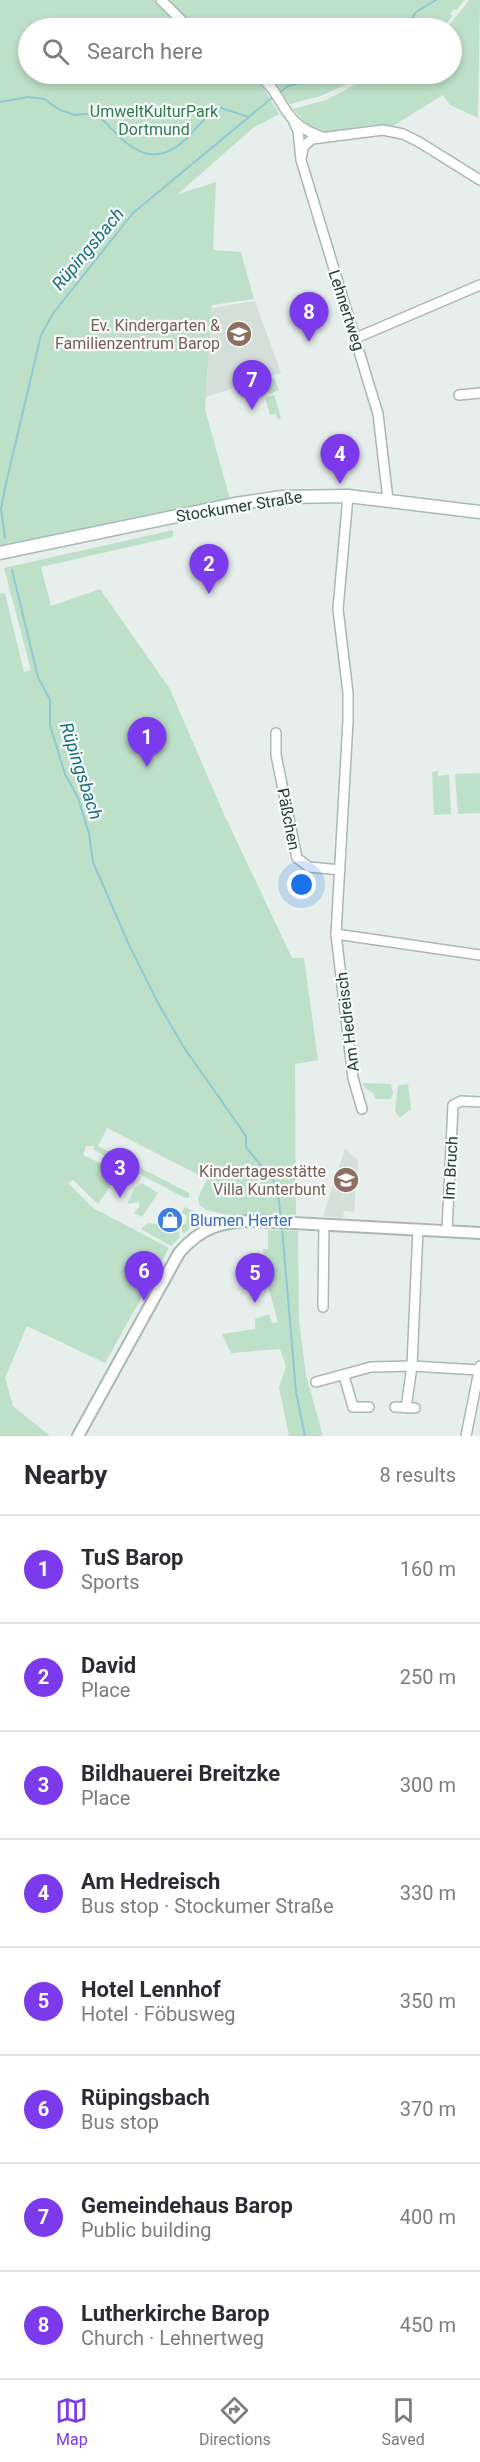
<!DOCTYPE html>
<html lang="en">
<head>
<meta charset="utf-8">
<style>
	:root { --surface:#fff; --page:#f7f7f7; --text:#2b2b33; --muted:#7c7c81; --line:#e1e1e2; --accent:#7c3aed }
	body { margin:0; font-family:Roboto,sans-serif; background:var(--page); color:var(--text) }
	.you { position:absolute; left:302px; top:885px; width:21px; height:21px; margin:-15px; border:4px solid #fff; border-radius:50%; background:#1a73e8; box-shadow:0 0 0 9px #1a73e833 }
	.badge { display:grid; place-items:center; width:39px; height:39px; border-radius:50%; background:var(--accent); color:#fff; font-size:20px; font-weight:700 }
	.pin { position:absolute; translate:-50% -50px; filter:drop-shadow(0 2px 3px #0008) }
	.pin::after { content:''; position:absolute; top:32px; width:21px; height:18px; background:inherit; clip-path:polygon(0 0,100% 0,50% 100%) }
	.list { margin:0; padding:0; list-style:none }
	h2 { display:flex; justify-content:space-between; align-items:center; height:78px; margin:0; padding:0 24px; font-size:26px }
	h2 small { font-size:20px; font-weight:400; color:var(--muted) }
	.list li { display:grid; grid-template-columns:39px 1fr auto; gap:18px; align-items:center; box-sizing:border-box; height:108px; padding:0 24px; border-top:2px solid var(--line) }
	.list b { display:block; font-size:22px; white-space:nowrap }
	.list p { margin:0; font-size:20px; white-space:nowrap; color:var(--muted) }
	.list em { font-size:20px; font-style:normal; color:var(--muted) }
	.icon { flex:none; width:33px; height:33px; fill:none; stroke:currentColor; stroke-width:2; stroke-linecap:round; stroke-linejoin:round }
	.map { position:relative; flex:none; width:480px; height:1436px; overflow:hidden }
	.search { position:absolute; background:var(--surface); box-shadow:0 3px 9px #0003; left:18px; right:18px; top:18px; height:66px; display:flex; align-items:center; gap:15px; box-sizing:border-box; padding:0 21px; border-radius:33px; color:var(--muted); font-size:22px }
	.sheet { height:942px; background:var(--surface) }
	nav { display:flex; justify-content:space-around; align-items:center; box-sizing:border-box; height:84px; border-top:2px solid var(--line); background:var(--surface); font-size:16px; color:var(--muted) }
	nav a { display:grid; justify-items:center; gap:3px }
	nav .on { color:var(--accent) }
	.map>svg:first-child { display:block }
	.built { fill:#d4dfda }
	.green { fill:#bfe0c8 }
	.water { fill:#8ec9d4 }
	.lines { fill:none; stroke-linecap:round; stroke-linejoin:round }
	.stream { stroke:#8ec9d4; stroke-width:2 }
	.minor-casing { stroke:#a8b8b2; stroke-width:12 }
	.tertiary-casing { stroke:#a8b8b2; stroke-width:14 }
	.secondary-casing { stroke:#a4bbb3; stroke-width:15 }
	.minor { stroke:#fff; stroke-width:9 }
	.tertiary { stroke:#fff; stroke-width:10 }
	.secondary { stroke:#fff; stroke-width:12 }
	.labels { text-anchor:middle; stroke-width:4.5; stroke-linejoin:round; paint-order:stroke }
	.park-label { font-size:16px; fill:#2d7a4b; stroke:#f7fbf9 }
	.street-label { font-size:16px; fill:#24423a; stroke:#f7fbf9 }
	.education-label { font-size:16px; fill:#785e54; stroke:#f7fbf9; text-anchor:end }
	.shop-label { font-size:16px; fill:#366cbe; stroke:#f7fbf9; text-anchor:start }
	.water-label { font-size:18px; font-style:italic; fill:#1c6f80; stroke:#f7fbf9 }
</style>
</head>
<body>
<div class="map">
<svg width="480" height="1436" viewBox="0 0 480 1436">
	<rect width="100%" height="100%" fill="#e6efeb"/>
	<!-- built -->
	<g class="built">
		<path d="M255 301 281 373 206 397 212 308Z"/>
		<path d="M345 1149 358 1160 354 1212 344 1211 343 1218 323 1216Z"/>
	</g>
	<!-- green -->
	<g class="green">
		<path d="M0 0H159L186 28H28V74H249L259 81 279 114 253 128 178 194 216 182 213 250 241 252 254 299 212 305 205 409 230 499 0 547Z"/>
		<path d="M170 0H464L457 10 454 9 450 14 453 16 442 28H200L190 23Z"/>
		<path d="M469 0H480L478 118 450 105 443 95 393 126 371 125 334 132 312 129 293 109 326 100 376 74H452V28H447Z"/>
		<path d="M272 74H368L321 96 290 104 270 77Z"/>
		<path d="M274 378 279 390 269 394 261 382Z"/>
		<path d="M274 395 281 418 278 420 276 413 270 415 265 398Z"/>
		<path d="M173 530V537L41 567 51 606 100 589 170 689 223 812 292 958H304L318 1060 295 1064 296 1215C269 1214 219 1221 199 1205L198 1198 207 1179 107 1128 98 1146 189 1193V1197L185 1198 94 1150V1146H86L83 1155 122 1173 117 1176 98 1204 73 1180 68 1183 93 1208 169 1248 105 1363 27 1326 5 1378 13 1406 50 1436H0V594L5 593 24 672 31 670 4 568Z"/>
		<path d="M438 771V776L449 775 451 814 434 815 432 772Z"/>
		<path d="M480 773V813L458 814 455 774Z"/>
		<path d="M363 1083 391 1084 393 1093 391 1099H375L374 1094 364 1087Z"/>
		<path d="M408 1084 411 1109 400 1118 395 1111 398 1085Z"/>
		<path d="M142 1183 158 1193 142 1217 134 1213 140 1206 139 1202 127 1204 135 1188Z"/>
		<path d="M185 1207 197 1213 200 1221 183 1234 181 1224H186L187 1216 182 1212Z"/>
		<path d="M148 1223 161 1225 168 1232 177 1226 180 1237 171 1246 141 1229Z"/>
		<path d="M268 1230 298 1231 299 1321 306 1375 323 1436H289L279 1387 286 1367 280 1349 231 1353 222 1334 255 1329V1319L269 1314 272 1323 278 1322 266 1279 263 1249H268Z"/>
	</g>
	<!-- water -->
	<path class="water" d="M353 18 355 28H318L337 26 345 19Z"/>
	<g class="lines">
		<!-- stream -->
		<g class="stream">
			<path d="M406 28 416 12 436 0"/>
			<path d="M277 94 288 86 334 74"/>
			<path d="M0 102 28 97 44 99 60 110 75 115 96 113C124 141 149 177 189 136 199 125 206 115 221 108L249 117"/>
			<path d="M5 538 1 509 5 488 41 335 54 312 133 213 273 97"/>
			<path d="M12 570 38 677 50 700V725L65 774 78 798 89 834 93 862 129 945 157 1001 183 1046 246 1136V1147L277 1185 281 1219"/>
			<path d="M282 1227 296 1392 305 1436"/>
		</g>
		<!-- minor casing -->
		<g class="minor-casing">
			<g id="minor">
				<path d="M161 0 189 28"/>
				<path d="M257 74C285 93 280 125 323 137"/>
				<path d="M294 122 298 131 301 160 378 414 388 500"/>
				<path d="M302 155 303 147 312 139 383 130 403 134 419 142 480 180"/>
				<path d="M356 338 480 285"/>
				<path d="M459 395 480 393"/>
				<path d="M348 496 338 609 348 693V721L336 934 353 1078 362 1109"/>
				<path d="M276 733V755L297 858 309 867 340 870"/>
				<path d="M336 934 480 955"/>
				<path d="M447 1231 453 1105 461 1101 480 1102"/>
				<path d="M323 1307 324 1224"/>
				<path d="M344 1376 353 1407H369"/>
				<path d="M316 1382 371 1367 412 1366 479 1370"/>
				<path d="M395 1407 415 1408"/>
				<path d="M406 1408 412 1366 418 1229"/>
				<path d="M466 1436 480 1366"/>
			</g>
		</g>
		<!-- tertiary casing -->
		<g class="tertiary-casing">
			<path id="tertiary" d="M78 1436 179 1253C201 1227 223 1221 256 1221L480 1233"/>
		</g>
		<!-- secondary casing -->
		<g class="secondary-casing">
			<path id="secondary" d="M0 553 235 504 282 497 348 496 480 512"/>
		</g>
		<!-- minor -->
		<use href="#minor" class="minor"/>
		<!-- tertiary -->
		<use href="#tertiary" class="tertiary"/>
		<!-- secondary -->
		<use href="#secondary" class="secondary"/>
	</g>
	<!-- icons -->
	<defs>
		<g id="school-disc" transform="scale(1.35)"><circle r="9.5" fill="#8d6e63" stroke="#f7fbf9"/><path d="M0-5L7-2L0 1L-7-2ZM-4 1L0 2.5L4 1V4Q0 6-4 4Z" fill="#fff"/></g>
		<g id="shop-disc" transform="scale(1.35)"><circle r="9.5" fill="#3f7fe0" stroke="#f7fbf9"/><path d="M-5-2.5h2.3a2.7 3.5 0 0 1 5.4 0H5L5.5 6h-11ZM-1.5-2.5h3a1.5 2.3 0 0 0-3 0Z" fill="#fff"/></g>
	</defs>
	<g fill-rule="evenodd">
		<use href="#school-disc" x="239" y="334"/>
		<use href="#school-disc" x="346" y="1180"/>
		<use href="#shop-disc" x="170" y="1220"/>
	</g>
	<g class="labels">
		<!-- park labels -->
		<g class="park-label">
			<text x="154" y="117">UmweltKulturPark<tspan x="154" dy="18">Dortmund</tspan></text>
		</g>
		<!-- street labels -->
		<g class="street-label">
			<text transform="translate(347 310) rotate(72)" y="6">Lehnertweg</text>
			<text transform="translate(239 506) rotate(-9)" y="6">Stockumer Straße</text>
			<text transform="translate(289 819) rotate(79)" y="6">Päßchen</text>
			<text transform="translate(347 1022) rotate(-97)" y="6">Am Hedreisch</text>
			<text transform="translate(450 1168) rotate(-87)" y="6">Im Bruch</text>
		</g>
		<!-- education labels -->
		<g class="education-label">
			<text x="220" y="331">Ev. Kindergarten &amp;<tspan x="220" dy="18">Familienzentrum Barop</tspan></text>
			<text x="326" y="1177">Kindertagesstätte<tspan x="326" dy="18">Villa Kunterbunt</tspan></text>
		</g>
		<!-- shop labels -->
		<g class="shop-label">
			<text x="190" y="1226">Blumen Herter</text>
		</g>
		<!-- water labels -->
		<g class="water-label">
			<text transform="translate(88 249) rotate(-50)" y="6">Rüpingsbach</text>
			<text transform="translate(81 771) rotate(72)" y="6">Rüpingsbach</text>
		</g>
	</g>
</svg>
<div class="you"></div>
<div class="pin badge" style="left:147px;top:767px">1</div>
<div class="pin badge" style="left:209px;top:594px">2</div>
<div class="pin badge" style="left:120px;top:1198px">3</div>
<div class="pin badge" style="left:340px;top:484px">4</div>
<div class="pin badge" style="left:255px;top:1303px">5</div>
<div class="pin badge" style="left:144px;top:1301px">6</div>
<div class="pin badge" style="left:252px;top:410px">7</div>
<div class="pin badge" style="left:309px;top:342px">8</div>
<div class="search"><svg class="icon" aria-label="search" viewBox="0 0 24 24"><circle cx="10" cy="10" r="6"/><path d="M15 15l6 6"/></svg>Search here</div>
</div>
<section class="sheet">
<h2>Nearby<small>8 results</small></h2>
<ul class="list">
<li><span class="badge">1</span><div><b>TuS Barop</b><p>Sports</p></div><em>160 m</em></li>
<li><span class="badge">2</span><div><b>David</b><p>Place</p></div><em>250 m</em></li>
<li><span class="badge">3</span><div><b>Bildhauerei Breitzke</b><p>Place</p></div><em>300 m</em></li>
<li><span class="badge">4</span><div><b>Am Hedreisch</b><p>Bus stop · Stockumer Straße</p></div><em>330 m</em></li>
<li><span class="badge">5</span><div><b>Hotel Lennhof</b><p>Hotel · Föbusweg</p></div><em>350 m</em></li>
<li><span class="badge">6</span><div><b>Rüpingsbach</b><p>Bus stop</p></div><em>370 m</em></li>
<li><span class="badge">7</span><div><b>Gemeindehaus Barop</b><p>Public building</p></div><em>400 m</em></li>
<li><span class="badge">8</span><div><b>Lutherkirche Barop</b><p>Church · Lehnertweg</p></div><em>450 m</em></li>
</ul>
</section>
<nav>
<a class="on"><svg class="icon" aria-label="map" viewBox="0 0 24 24"><path d="M3 6l6-2 6 2 6-2v14l-6 2-6-2-6 2zM9 4v14M15 6v14"/></svg>Map</a>
<a><svg class="icon" aria-label="directions" viewBox="0 0 24 24"><path d="M12 3l9 9-9 9-9-9zM9 14v-3h6M13 9l2 2-2 2"/></svg>Directions</a>
<a><svg class="icon" aria-label="saved" viewBox="0 0 24 24"><path d="M7 4h10v16l-5-4-5 4z"/></svg>Saved</a>
</nav>
</body>
</html>
